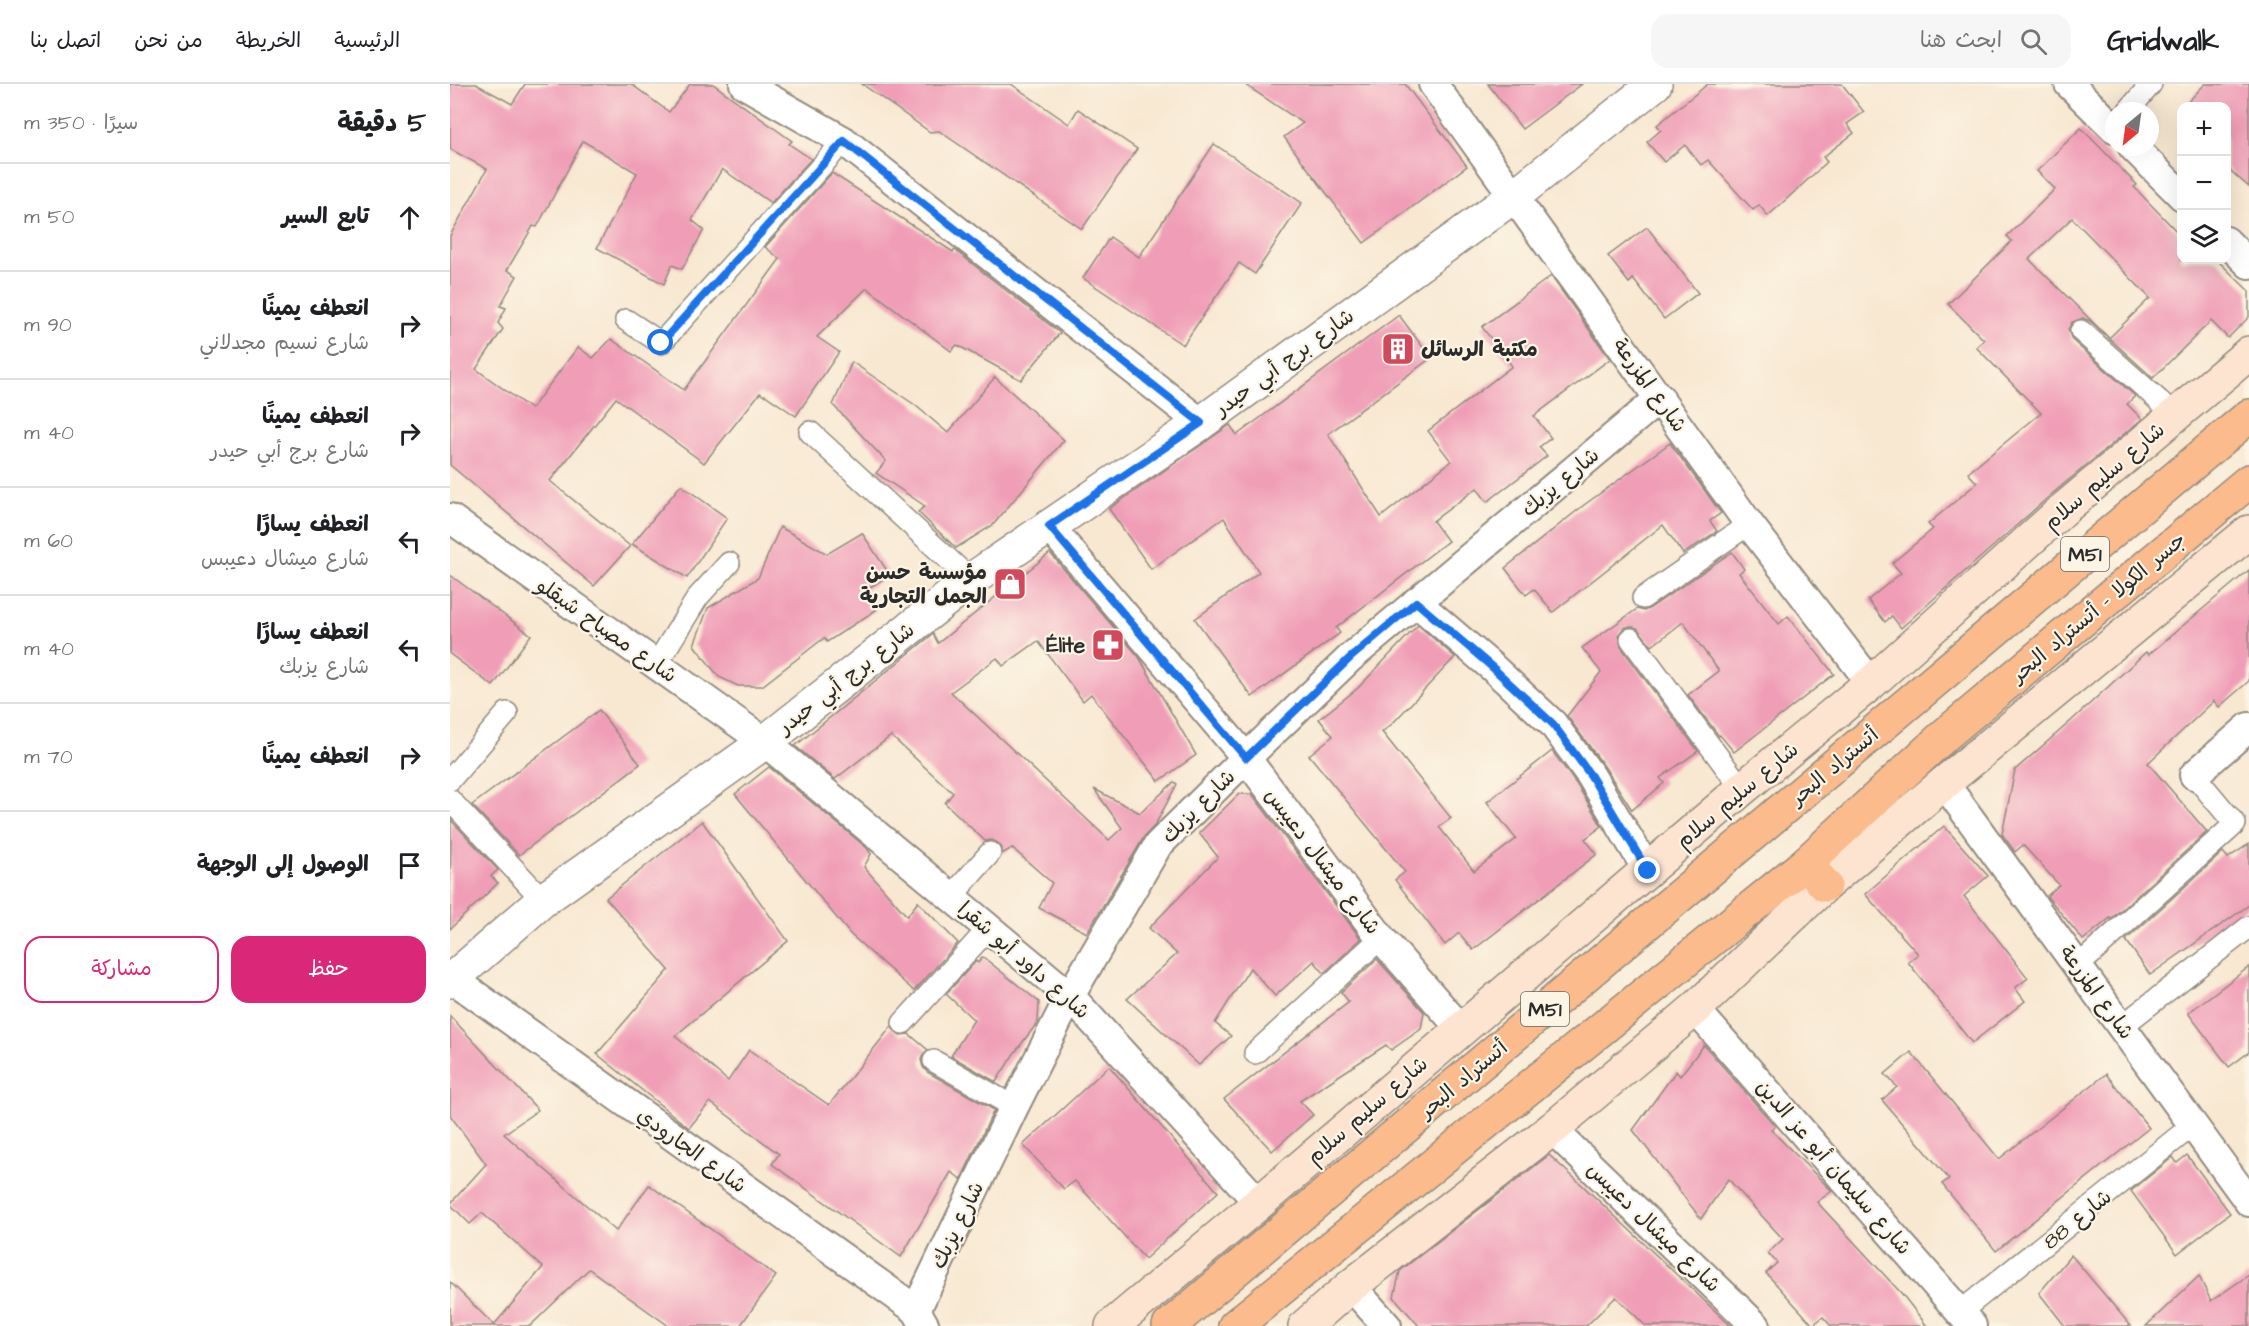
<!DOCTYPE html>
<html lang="ar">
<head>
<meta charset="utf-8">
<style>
	:root { --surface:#fff; --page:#f6f6f6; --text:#202124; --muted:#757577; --line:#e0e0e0; --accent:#db2777 }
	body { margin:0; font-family:"Architects Daughter","Playpen Sans Arabic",sans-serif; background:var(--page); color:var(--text); direction:rtl }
	.controls { position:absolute; right:18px; top:18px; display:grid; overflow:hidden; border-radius:12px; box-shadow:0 6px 24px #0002 }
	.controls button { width:54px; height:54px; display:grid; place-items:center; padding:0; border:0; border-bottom:2px solid var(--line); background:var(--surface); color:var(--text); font:30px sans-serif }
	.compass { position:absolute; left:1655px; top:18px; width:54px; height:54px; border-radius:50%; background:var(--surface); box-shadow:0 6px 24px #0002; rotate:209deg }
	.stop { position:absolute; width:18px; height:18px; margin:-14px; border:4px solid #1a73e8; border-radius:50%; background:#fff }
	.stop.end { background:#1a73e8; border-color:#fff; box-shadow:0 2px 6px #0008 }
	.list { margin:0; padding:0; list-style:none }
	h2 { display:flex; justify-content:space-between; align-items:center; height:78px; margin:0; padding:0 24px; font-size:26px }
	h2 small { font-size:20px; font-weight:400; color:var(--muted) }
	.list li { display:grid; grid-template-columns:39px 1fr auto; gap:18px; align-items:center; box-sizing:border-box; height:108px; padding:0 24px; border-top:2px solid var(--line) }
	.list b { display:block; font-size:22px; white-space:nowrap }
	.list p { margin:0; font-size:20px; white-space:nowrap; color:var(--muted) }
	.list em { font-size:20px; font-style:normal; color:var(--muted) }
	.actions { display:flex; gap:12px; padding:18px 24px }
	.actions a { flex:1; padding:14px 0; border:2px solid var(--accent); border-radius:18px; text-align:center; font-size:21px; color:var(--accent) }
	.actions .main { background:var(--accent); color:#fff }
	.icon { flex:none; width:33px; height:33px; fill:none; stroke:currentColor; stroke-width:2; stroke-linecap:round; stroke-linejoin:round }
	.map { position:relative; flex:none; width:1799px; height:1242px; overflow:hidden; direction:ltr }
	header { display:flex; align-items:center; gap:36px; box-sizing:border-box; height:84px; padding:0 30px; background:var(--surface); border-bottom:2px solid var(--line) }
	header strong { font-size:28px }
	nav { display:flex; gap:33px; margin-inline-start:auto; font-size:21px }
	.search { width:420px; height:54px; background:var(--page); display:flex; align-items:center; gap:15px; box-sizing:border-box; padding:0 21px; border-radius:18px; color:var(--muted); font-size:22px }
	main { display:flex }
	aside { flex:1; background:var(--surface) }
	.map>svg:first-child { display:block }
	.building { fill:#f09eb7; fill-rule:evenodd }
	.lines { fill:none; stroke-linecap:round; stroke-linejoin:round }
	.pedestrian-casing { stroke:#928a7e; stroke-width:24 }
	.minor-casing { stroke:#928a7e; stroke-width:32 }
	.tertiary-casing { stroke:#928a7e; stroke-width:36 }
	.secondary-casing { stroke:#928a7e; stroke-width:36 }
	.motorway-casing { stroke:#928a7e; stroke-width:36 }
	.pedestrian { stroke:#fff; stroke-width:21 }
	.minor { stroke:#fff; stroke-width:28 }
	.tertiary { stroke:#fff; stroke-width:33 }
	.secondary { stroke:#fde4d1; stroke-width:33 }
	.motorway { stroke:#fbbb8d; stroke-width:33 }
	.route { stroke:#1a73e8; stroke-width:8 }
	.labels { text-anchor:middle; stroke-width:4.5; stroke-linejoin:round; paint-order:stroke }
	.shield { fill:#fcf5e5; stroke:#6a6863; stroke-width:1.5 }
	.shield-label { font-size:20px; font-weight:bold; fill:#2b2b2b }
	.poi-label { font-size:21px; font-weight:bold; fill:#2b2b2b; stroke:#fcf5e5; text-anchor:end }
	.street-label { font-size:21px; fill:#2b2b2b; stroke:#fcf5e5 }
</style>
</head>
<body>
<header>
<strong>Gridwalk</strong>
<div class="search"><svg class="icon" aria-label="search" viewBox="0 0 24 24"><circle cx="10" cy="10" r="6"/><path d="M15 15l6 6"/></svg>ابحث هنا</div>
<nav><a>الرئيسية</a><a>الخريطة</a><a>من نحن</a><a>اتصل بنا</a></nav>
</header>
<main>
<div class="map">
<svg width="1799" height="1242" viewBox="0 0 1799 1242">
	<rect width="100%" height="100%" fill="#fcf5e5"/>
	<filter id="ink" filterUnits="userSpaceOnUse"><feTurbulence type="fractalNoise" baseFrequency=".0167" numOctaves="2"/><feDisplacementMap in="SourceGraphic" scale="12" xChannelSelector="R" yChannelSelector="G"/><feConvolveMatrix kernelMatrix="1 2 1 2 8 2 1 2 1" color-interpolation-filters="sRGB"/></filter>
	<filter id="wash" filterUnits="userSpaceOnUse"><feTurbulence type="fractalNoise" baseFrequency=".008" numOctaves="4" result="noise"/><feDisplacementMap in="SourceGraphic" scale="24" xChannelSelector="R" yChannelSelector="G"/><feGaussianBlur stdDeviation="1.35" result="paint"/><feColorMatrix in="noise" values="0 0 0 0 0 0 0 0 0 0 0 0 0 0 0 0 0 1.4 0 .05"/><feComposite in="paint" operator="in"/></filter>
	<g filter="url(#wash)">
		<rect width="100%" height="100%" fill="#f8e8d2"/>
		<g id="blocks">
			<!-- building -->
			<g class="building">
				<path d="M0 0H26L62 20 75 0H181L219 28 240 0H263L342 57 339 60 361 75 321 119 272 85 242 136 254 146 232 185 222 181 214 200 147 164 187 89 133 57 87 143 83 142 57 186 67 192 50 222 56 224 48 239 53 245 26 285 81 325 128 263 143 274 161 255 234 306 330 175 315 163 382 89 503 168 505 166 610 249 571 296 507 261 501 267 417 204 367 253 389 268 346 332 315 311 314 312 310 309 254 379 166 314 100 397 180 462 144 502 0 381V152L37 85 0 65Z"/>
				<path d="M412 0H561L619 40 628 25 687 65 632 145 489 47 480 48Z"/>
				<path d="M794 0H955L1017 82 914 159 834 53 853 39Z"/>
				<path d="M1038 0H1132L1072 45Z"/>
				<path d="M1258 0H1392L1414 28 1397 40 1404 49 1373 73 1377 78 1318 132 1309 121 1303 126 1258 76 1251 81 1235 61 1214 78 1197 58 1211 46 1207 41Z"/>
				<path d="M1755 0H1799V103L1776 83V22H1734Z"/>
				<path d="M1631 44 1687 101 1684 103 1731 152V176H1767L1799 207V233L1778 254 1761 237 1703 294 1640 237 1633 234 1622 238 1618 245 1622 256 1685 312 1677 320 1692 335 1603 409 1451 544 1442 532 1435 538 1418 516 1451 489 1442 479 1483 445 1478 440 1527 399 1518 389 1591 329 1526 263 1534 256 1498 220 1562 157 1557 152 1605 105 1587 87ZM1622 134 1700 214 1659 254 1579 175Z"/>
				<path d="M764 60 852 119 805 190 789 179 733 261 633 194 660 153 689 173Z"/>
				<path d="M1197 143 1248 209 1214 235 1183 195 1179 199 1158 172Z"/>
				<path d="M1101 192 1160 275 1084 332 1101 354 1089 363 1097 372 1037 418 1027 404 983 437 998 457 886 544 890 549 802 613 745 535 809 488 774 434 701 485 659 425 780 341 787 351 949 231 981 274 878 350 931 433 1001 377 978 347 1062 282 1032 243Z"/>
				<path d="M402 278 465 321 498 349 545 293 614 356 543 441 506 464 468 428 475 422 426 389 436 377 383 321Z"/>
				<path d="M1220 359 1271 429 1260 437 1267 447 1233 470 1213 441 1103 528 1084 505 1076 511 1055 484 1134 421Z"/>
				<path d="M231 401 277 434 237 494 182 460Z"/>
				<path d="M330 443 377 470 412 449 440 491 415 506 426 526 377 558 374 554 312 602H288L269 593 244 561 258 524 308 494Z"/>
				<path d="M1282 468 1294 485 1289 489 1329 540 1338 532 1384 590 1284 668 1270 651 1269 652 1238 611 1269 587 1233 538 1202 562 1187 544 1180 542 1174 544 1169 550 1171 563 1248 667 1210 694 1214 699 1182 726 1154 682 1117 632 1151 588 1132 564 1187 525 1194 527 1200 524Z"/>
				<path d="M600 469 689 573 746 671 709 697 641 610 633 617 588 557 553 582 547 574 501 608 659 756 672 744 644 705 690 729 724 698 727 700 705 741 694 753 637 849 589 824 602 799 562 764 552 770V764L548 759 542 756 535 757 495 719 503 709 441 652 385 695 345 662 483 550 488 559Z"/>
				<path d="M1799 486V597L1769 623 1764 617 1698 679 1757 748 1661 835 1660 834 1633 856 1597 812 1609 801 1573 761 1565 768 1552 750 1565 686 1621 637 1696 568 1698 571Z"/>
				<path d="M0 491 81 551 43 602 0 570Z"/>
				<path d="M968 541 1005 573 942 640 932 648 1001 734 989 743 1024 787 1066 755 1037 718 1102 667 1127 701 1152 742 1135 755 1147 770 1023 866 1009 849 995 861 945 796 955 788 859 671 883 652 869 635 908 604Z"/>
				<path d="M149 626 190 680 69 771 22 721Z"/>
				<path d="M319 683 417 764 421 770 414 783 457 832 468 818 508 859 464 907 400 850 285 710Z"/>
				<path d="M789 710H802L911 855 874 889 864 877 825 912 800 884 765 939 781 952 749 981 677 915 727 870 699 844 768 773 749 749Z"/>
				<path d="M1 736 48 786 41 792 48 799 0 845Z"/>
				<path d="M252 737 338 857 225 952 278 997 299 966 379 1021 441 943 450 951 459 950 478 966 473 970 471 976 473 983 477 988 544 1026 511 1095 501 1088 451 1173 322 1080 329 1070 260 1018 239 1044 147 970 219 886 156 814Z"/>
				<path d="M1494 742 1538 792 1514 812 1578 894 1565 904 1575 917 1522 959 1458 878 1468 870 1415 810Z"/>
				<path d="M1799 760V821L1700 891 1676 856 1773 768 1778 774Z"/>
				<path d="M533 873 589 918 588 938 563 971 546 998 501 972 524 936 496 910 526 877 528 879Z"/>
				<path d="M927 875 974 928 971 945 941 966 936 961 850 1017 863 1031 822 1067 774 1015 899 918 891 908Z"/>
				<path d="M1799 883V968L1779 983 1738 929Z"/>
				<path d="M0 932 88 1026 54 1050 166 1147 199 1101 326 1192 290 1242H219L139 1185 80 1242H0V1198L44 1241 93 1183 32 1129 20 1140 0 1120 36 1080 0 1031Z"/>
				<path d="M1254 961 1325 1042 1321 1046 1382 1107 1367 1118 1452 1210 1477 1242H1381L1373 1233 1363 1241 1316 1189 1327 1179 1318 1169 1333 1155 1278 1095 1251 1135 1183 1046 1226 987 1230 992Z"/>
				<path d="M1461 968 1549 1075 1656 990 1699 1044 1546 1167 1492 1100 1499 1095 1432 1016 1447 1003 1435 990Z"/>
				<path d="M659 982 768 1108 695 1175 625 1097 614 1105 573 1061Z"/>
				<path d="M1099 1071 1131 1100 1281 1242H1196L1166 1213 1136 1242H969L944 1213 950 1187Z"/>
				<path d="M1737 1071 1780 1129 1727 1170 1681 1107 1723 1073 1727 1079Z"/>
				<path d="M1621 1171 1681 1242H1615L1589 1209Z"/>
				<path d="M1799 1191V1242H1696L1749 1192 1761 1217Z"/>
			</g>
		</g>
	</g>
	<g filter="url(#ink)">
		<use href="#blocks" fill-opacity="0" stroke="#928a7e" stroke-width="1.5"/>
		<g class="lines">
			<!-- pedestrian casing -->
			<g class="pedestrian-casing">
				<g id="pedestrian">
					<path d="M1678 27 1701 0"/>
					<path d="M176 236 211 259 394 57"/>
					<path d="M1631 247 1725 331"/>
					<path d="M360 348 521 496"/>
					<path d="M1193 514 1299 440"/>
					<path d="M1181 555 1292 705"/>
					<path d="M206 581 248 513 279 479"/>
					<path d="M0 696 57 629"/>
					<path d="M0 716 93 816"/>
					<path d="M501 813 540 769"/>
					<path d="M1628 882 1785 740 1744 691"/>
					<path d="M453 939 539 844"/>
					<path d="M1672 942 1799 843"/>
					<path d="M805 969 931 854"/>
					<path d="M484 977 564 1023"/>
					<path d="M1510 1228 1743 1041"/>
				</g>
			</g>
			<!-- minor casing -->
			<g class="minor-casing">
				<g id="minor">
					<path d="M294 0 394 57 751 339"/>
					<path d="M983 0 1299 440 1421 599"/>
					<path d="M1619 0 1664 44"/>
					<path d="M1683 63 1732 112"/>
					<path d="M1776 157 1799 180"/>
					<path d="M0 434 315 658 620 912 809 1119"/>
					<path d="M599 442 796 674 931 854 1011 945"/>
					<path d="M966 518 1042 583 1103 640 1141 692 1198 787"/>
					<path d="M1744 691 1799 643"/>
					<path d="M1494 699 1799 1118"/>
					<path d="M0 893 466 1226 475 1242"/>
					<path d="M1245 925 1522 1242"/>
					<path d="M1102 1045 1306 1242"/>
					<path d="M901 1202 937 1242"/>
					<path d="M466 1226 564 1023 620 912 708 761 796 674 900 574 1210 314"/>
				</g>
			</g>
			<!-- tertiary casing -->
			<g class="tertiary-casing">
				<path id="tertiary" d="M0 897 93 816 315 658 521 496 751 339 1064 112 1205 0"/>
			</g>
			<!-- secondary casing -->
			<g class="secondary-casing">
				<g id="secondary">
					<path d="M662 1242 809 1119 1292 705 1421 599 1616 423 1799 269"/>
					<path d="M855 1242 901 1202 1102 1045 1245 925 1375 801 1494 699 1799 448"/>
				</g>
			</g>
			<!-- motorway casing -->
			<g class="motorway-casing">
				<g id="motorway">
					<path d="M1356 779 1375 801"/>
					<path d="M719 1242 1799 332"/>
					<path d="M785 1242 1356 779 1496 650 1799 397"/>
				</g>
			</g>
			<!-- pedestrian -->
			<use href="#pedestrian" class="pedestrian"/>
			<!-- minor -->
			<use href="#minor" class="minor"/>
			<!-- tertiary -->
			<use href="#tertiary" class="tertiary"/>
			<!-- secondary -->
			<use href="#secondary" class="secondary"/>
			<!-- motorway -->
			<use href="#motorway" class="motorway"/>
		</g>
	</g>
	<g class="lines" filter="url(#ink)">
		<!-- route -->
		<path class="route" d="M211 259 394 57 751 339 599 442 796 674 900 574 966 518 1042 583 1103 640 1141 692 1198 787"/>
	</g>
	<!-- icons -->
	<defs>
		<g id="building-square" transform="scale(1.725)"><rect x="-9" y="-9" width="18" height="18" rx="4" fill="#d1495b" stroke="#fcf5e5"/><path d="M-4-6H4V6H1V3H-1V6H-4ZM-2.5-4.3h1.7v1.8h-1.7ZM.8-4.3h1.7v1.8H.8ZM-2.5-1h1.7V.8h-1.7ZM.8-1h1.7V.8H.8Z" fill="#fff"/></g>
		<g id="shop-square" transform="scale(1.725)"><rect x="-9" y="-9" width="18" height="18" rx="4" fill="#d1495b" stroke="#fcf5e5"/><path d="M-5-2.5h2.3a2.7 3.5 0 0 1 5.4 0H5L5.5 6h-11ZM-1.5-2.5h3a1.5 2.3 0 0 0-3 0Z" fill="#fff"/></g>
		<g id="pharmacy-square" transform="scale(1.725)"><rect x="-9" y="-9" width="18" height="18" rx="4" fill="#d1495b" stroke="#fcf5e5"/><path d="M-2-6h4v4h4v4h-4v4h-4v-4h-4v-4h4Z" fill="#fff"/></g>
	</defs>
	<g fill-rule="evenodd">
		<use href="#building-square" x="948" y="265"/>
		<use href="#shop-square" x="560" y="500"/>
		<use href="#pharmacy-square" x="658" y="561"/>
	</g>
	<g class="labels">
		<!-- shield labels -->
		<g class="shield">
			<rect x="1611" y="453" width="48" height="34" rx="4.5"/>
			<rect x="1071" y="908" width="48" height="34" rx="4.5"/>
		</g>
		<g class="shield-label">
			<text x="1635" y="477">M51</text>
			<text x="1095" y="932">M51</text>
		</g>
		<!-- poi labels -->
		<g class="poi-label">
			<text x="971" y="272" text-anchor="start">مكتبة الرسائل</text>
			<text x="537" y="495">مؤسسة حسن<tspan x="537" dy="24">الجمل التجارية</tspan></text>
			<text x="635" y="568">Élite</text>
		</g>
		<!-- street labels -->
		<g class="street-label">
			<text transform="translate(834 278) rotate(-36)" y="7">شارع برج أبي حيدر</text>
			<text transform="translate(1200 301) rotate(54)" y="7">شارع المزرعة</text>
			<text transform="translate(1654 392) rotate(-41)" y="7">شارع سليم سلام</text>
			<text transform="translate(1110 398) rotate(-40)" y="7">شارع يزبك</text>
			<text transform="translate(1648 523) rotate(-40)" y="7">جسر الكولا - أتستراد البحر</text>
			<text transform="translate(157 546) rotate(35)" y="7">شارع مصباح شبقلو</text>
			<text transform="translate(396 594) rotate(-38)" y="7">شارع برج أبي حيدر</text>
			<text transform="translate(1384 682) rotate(-40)" y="7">أتستراد البحر</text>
			<text transform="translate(1287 711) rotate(-40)" y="7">شارع سليم سلام</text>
			<text transform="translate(748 722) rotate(-45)" y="7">شارع يزبك</text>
			<text transform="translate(873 777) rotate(53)" y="7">شارع ميشال دعيبس</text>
			<text transform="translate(574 876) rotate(41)" y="7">شارع داود أبو شقرا</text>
			<text transform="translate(1647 908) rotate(54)" y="7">شارع المزرعة</text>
			<text transform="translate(1013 995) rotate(-40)" y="7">أتستراد البحر</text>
			<text transform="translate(917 1026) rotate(-41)" y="7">شارع سليم سلام</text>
			<text transform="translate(242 1066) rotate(36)" y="7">شارع الجارودي</text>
			<text transform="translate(1384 1083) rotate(49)" y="7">شارع سليمان أبو عز الدين</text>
			<text transform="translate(1627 1135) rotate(-39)" y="7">شارع 88</text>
			<text transform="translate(507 1141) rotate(-64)" y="7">شارع يزبك</text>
			<text transform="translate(1204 1143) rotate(44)" y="7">شارع ميشال دعيبس</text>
		</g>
	</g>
</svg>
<div class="controls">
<button>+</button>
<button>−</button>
<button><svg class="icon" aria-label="layers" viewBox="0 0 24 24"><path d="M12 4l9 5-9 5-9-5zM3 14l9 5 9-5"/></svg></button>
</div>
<svg class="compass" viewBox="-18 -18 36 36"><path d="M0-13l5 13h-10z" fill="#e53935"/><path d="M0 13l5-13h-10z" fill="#757577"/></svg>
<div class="stop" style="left:211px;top:259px"></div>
<div class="stop end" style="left:1198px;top:787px"></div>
</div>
<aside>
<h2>5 دقيقة<small>سيرًا · 350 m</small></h2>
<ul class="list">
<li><svg class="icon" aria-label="ahead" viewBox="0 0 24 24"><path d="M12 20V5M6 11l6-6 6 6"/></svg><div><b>تابع السير</b></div><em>50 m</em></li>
<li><svg class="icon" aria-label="right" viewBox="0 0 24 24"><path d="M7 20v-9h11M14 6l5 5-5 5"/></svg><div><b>انعطف يمينًا</b><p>شارع نسيم مجدلاني</p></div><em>90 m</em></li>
<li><svg class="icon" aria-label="right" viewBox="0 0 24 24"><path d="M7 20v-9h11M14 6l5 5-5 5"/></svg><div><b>انعطف يمينًا</b><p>شارع برج أبي حيدر</p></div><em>40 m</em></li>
<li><svg class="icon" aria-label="left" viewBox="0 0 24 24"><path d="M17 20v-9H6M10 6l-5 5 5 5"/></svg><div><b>انعطف يسارًا</b><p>شارع ميشال دعيبس</p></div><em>60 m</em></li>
<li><svg class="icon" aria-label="left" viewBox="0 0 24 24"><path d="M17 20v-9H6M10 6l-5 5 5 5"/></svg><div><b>انعطف يسارًا</b><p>شارع يزبك</p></div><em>40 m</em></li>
<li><svg class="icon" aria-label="right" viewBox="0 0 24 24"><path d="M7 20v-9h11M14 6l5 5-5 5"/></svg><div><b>انعطف يمينًا</b></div><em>70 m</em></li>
<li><svg class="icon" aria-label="arrive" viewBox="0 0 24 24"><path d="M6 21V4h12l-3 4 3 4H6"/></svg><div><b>الوصول إلى الوجهة</b></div></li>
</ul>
<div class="actions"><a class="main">حفظ</a><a>مشاركة</a></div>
</aside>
</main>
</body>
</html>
